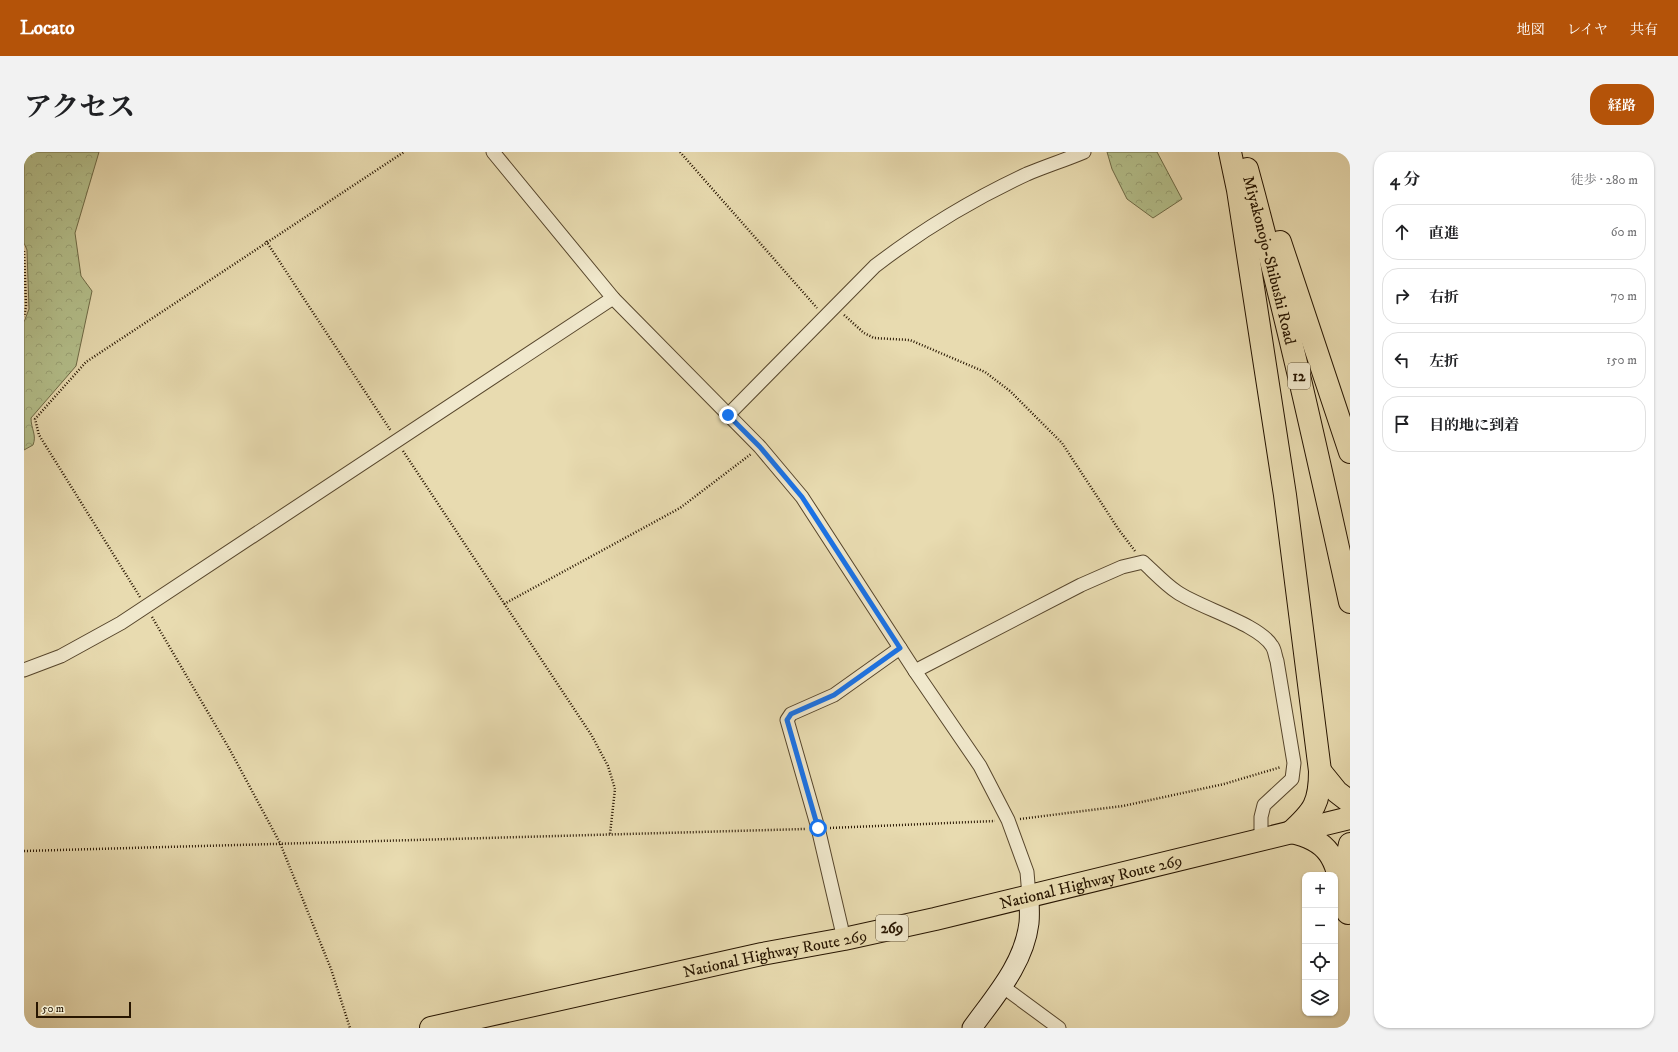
<!DOCTYPE html>
<html lang="ja">
<head>
<meta charset="utf-8">
<style>
	:root { --surface:#fff; --page:#f2f2f2; --text:#202124; --muted:#757577; --line:#e0e0e0; --accent:#b45309 }
	body { margin:0; font-family:"IM FELL DW Pica","Noto Serif JP",serif; background:var(--page); color:var(--text) }
	.controls { position:absolute; right:12px; bottom:12px; display:grid; overflow:hidden; border-radius:8px; box-shadow:0 1px 3px #0004 }
	.controls button { width:36px; height:36px; display:grid; place-items:center; padding:0; border:0; border-bottom:1px solid var(--line); background:var(--surface); color:var(--text); font:20px sans-serif }
	.scale { position:absolute; left:12px; bottom:10px; width:95px; box-sizing:border-box; padding-left:4px; border:2px solid #271500; border-top:0; font-size:11px; line-height:14px; white-space:nowrap; color:#271500; -webkit-text-stroke:3px #f0e8cc; paint-order:stroke }
	.stop { position:absolute; width:12px; height:12px; margin:-9px; border:3px solid #1a73e8; border-radius:50%; background:#fff }
	.stop.end { background:#1a73e8; border-color:#fff; box-shadow:0 1px 4px #0008 }
	.list { margin:0; padding:0; list-style:none }
	h2 { display:flex; justify-content:space-between; align-items:center; height:52px; margin:0; padding:0 16px; font-size:17px }
	h2 small { font-size:13px; font-weight:400; color:var(--muted) }
	.list li { display:grid; grid-template-columns:26px 1fr auto; gap:12px; align-items:center; box-sizing:border-box; height:56px; margin:0 8px 8px; padding:0 8px; border:1px solid var(--line); border-radius:16px }
	.list b { display:block; font-size:15px; white-space:nowrap }
	.list em { font-size:13px; font-style:normal; color:var(--muted) }
	.icon { flex:none; width:22px; height:22px; fill:none; stroke:currentColor; stroke-width:2; stroke-linecap:round; stroke-linejoin:round }
	.map { position:relative; flex:none; width:1326px; height:876px; overflow:hidden; border-radius:16px }
	header { display:flex; align-items:center; gap:24px; box-sizing:border-box; height:56px; padding:0 20px; background:var(--accent); color:#fff }
	header strong { font-size:19px }
	nav { display:flex; gap:22px; margin-inline-start:auto; font-size:14px }
	.intro { display:flex; align-items:center; justify-content:space-between; box-sizing:border-box; height:96px; padding:0 24px }
	h1 { margin:0; font-size:28px }
	.button { padding:10px 18px; border-radius:16px; background:var(--accent); color:#fff; font-size:14px; font-weight:700 }
	main { display:flex; gap:24px; padding:0 24px }
	aside { flex:1; background:var(--surface); border-radius:16px; box-shadow:0 1px 3px #0004 }
	.map>svg:first-child { display:block }
	.forest { fill:url(#forest-crowns); stroke:#6e6a46 }
	.lines { fill:none; stroke-linecap:round; stroke-linejoin:round }
	.street-casing { stroke:#57462c; stroke-width:15 }
	.secondary-casing { stroke:#271500; stroke-width:21 }
	.highway-casing { stroke:#271500; stroke-width:24 }
	.path { stroke:#271500; stroke-width:2.5; stroke-dasharray:1 2; stroke-linecap:butt }
	.street { stroke:#f0e8cc; stroke-width:13 }
	.secondary { stroke:#f0e8cc; stroke-width:19 }
	.highway { stroke:#e8dbb0; stroke-width:22 }
	.route { stroke:#1a73e8; stroke-width:5 }
	.labels { text-anchor:middle; stroke-width:3; stroke-linejoin:round; paint-order:stroke }
	.shield { fill:#f0e8cc; stroke:#63543d; stroke-width:1 }
	.shield-label { font-size:15px; font-weight:bold; fill:#271500 }
	.street-label { font-size:16px; fill:#271500; stroke:#f0e8cc }
</style>
</head>
<body>
<header>
<strong>Locato</strong>
<nav><a>地図</a><a>レイヤ</a><a>共有</a></nav>
</header>
<div class="intro"><h1>アクセス</h1><a class="button">経路</a></div>
<main>
<div class="map">
<svg width="1326" height="876" viewBox="0 0 1326 876">
	<defs>
		<pattern id="forest-crowns" width="20" height="18" patternUnits="userSpaceOnUse"><rect width="20" height="18" fill="#b4c08c"/><path d="M2 6a3 3 0 1 1 6 0M12 15a3 3 0 1 1 6 0" fill="none" stroke="#9ba477"/></pattern>
	</defs>
	<rect width="100%" height="100%" fill="#e8dbb0"/>
	<filter id="stains"><feTurbulence type="fractalNoise" baseFrequency=".005" numOctaves="4"/><feColorMatrix values="0 0 0 0 .2 0 0 0 0 .09 0 0 0 0 .02 0 0 0 .5 -.17"/></filter>
	<radialGradient id="worn" r=".72"><stop offset=".6" stop-color="#630" stop-opacity="0"/><stop offset="1" stop-color="#630" stop-opacity=".3"/></radialGradient>
	<!-- forest -->
	<g class="forest">
		<path d="M0 0H75L51 81 57 124 68 139 52 214 7 266C7 277 13 283 9 293L0 298V170L5 157 3 98 0 91Z"/>
		<path d="M1083 0H1133L1158 47 1129 66 1103 47 1088 17Z"/>
	</g>
	<g class="lines">
		<!-- street casing -->
		<g class="street-casing">
			<g id="street">
				<path d="M469 0 589 146 736 295 778 345 891 519 956 614 984 668 1003 720 1005 744"/>
				<path d="M704 263 851 114C898 78 949 47 1003 22 1022 14 1041 8 1060 0"/>
				<path d="M0 518 37 504 97 471 589 146"/>
				<path d="M891 519 1057 433 1098 415 1119 410C1130 420 1141 432 1153 440 1176 456 1235 472 1248 494 1251 498 1251 504 1253 509L1270 611 1268 627 1240 653 1237 665V689"/>
				<path d="M820 787 794 676 763 568 767 562 810 543 876 496"/>
				<path d="M978 834 1035 876"/>
			</g>
		</g>
		<!-- secondary casing -->
		<g class="secondary-casing">
			<path id="secondary" d="M948 876C971 844 1000 812 1005 771 1006 762 1005 753 1005 744"/>
		</g>
		<!-- highway casing -->
		<g class="highway-casing">
			<g id="highway">
				<path d="M1206 0 1214 38 1261 343 1296 619C1296 651 1290 659 1267 680"/>
				<path id="s1" d="M1223 17C1262 160 1294 305 1326 450"/>
				<path d="M1256 90 1326 300"/>
				<path d="M1296 619 1313 640 1326 650"/>
				<path d="M1267 680C1316 690 1312 719 1324 761"/>
				<path d="M1321 731 1322 710 1326 692"/>
				<path id="s2" d="M407 876 738 802 820 787 911 767 1326 666"/>
			</g>
		</g>
		<!-- path -->
		<g class="path">
			<path d="M656 0 793 156"/>
			<path d="M242 89 367 279"/>
			<path d="M0 99 2 154 0 165"/>
			<path d="M820 163 840 181 850 186 886 188 961 220 986 239 1038 291 1095 378 1111 399"/>
			<path d="M379 299 568 584 584 614 591 637 586 682"/>
			<path d="M116 445 15 283 11 267 62 210 380 0"/>
			<path d="M480 452 656 356 727 302"/>
			<path d="M128 465 206 598 256 691 307 817 326 876"/>
			<path d="M996 667 1099 654 1200 632 1257 615"/>
			<path d="M806 676 971 669"/>
			<path d="M0 699 781 677"/>
		</g>
		<!-- street -->
		<use href="#street" class="street"/>
		<!-- secondary -->
		<use href="#secondary" class="secondary"/>
		<!-- highway -->
		<use href="#highway" class="highway"/>
	</g>
	<g class="lines">
		<!-- route -->
		<path class="route" d="M704 263 736 295 778 345 876 496 810 543 767 562 763 568 794 676"/>
	</g>
	<g class="labels">
		<!-- shield labels -->
		<g class="shield">
			<rect x="1264" y="211" width="22" height="26" rx="3"/>
			<rect x="852" y="763" width="32" height="26" rx="3"/>
		</g>
		<g class="shield-label">
			<text x="1275" y="229">12</text>
			<text x="868" y="781">269</text>
		</g>
		<!-- street labels -->
		<g class="street-label">
			<text dy="6" stroke="none"><textPath href="#s1" startOffset="94">Miyakonojo-Shibushi Road</textPath></text>
			<text dy="6" stroke="none"><textPath href="#s2" startOffset="676">National Highway Route 269</textPath></text>
			<text dy="6" stroke="none"><textPath href="#s2" startOffset="352">National Highway Route 269</textPath></text>
		</g>
	</g>
	<rect width="100%" height="100%" filter="url(#stains)"/>
	<rect width="100%" height="100%" fill="url(#worn)"/>
</svg>
<div class="controls">
<button>+</button>
<button>−</button>
<button><svg class="icon" aria-label="locate" viewBox="0 0 24 24"><circle cx="12" cy="12" r="6"/><path d="M12 2v4M12 18v4M2 12h4M18 12h4"/></svg></button>
<button><svg class="icon" aria-label="layers" viewBox="0 0 24 24"><path d="M12 4l9 5-9 5-9-5zM3 14l9 5 9-5"/></svg></button>
</div>
<div class="scale">50 m</div>
<div class="stop" style="left:794px;top:676px"></div>
<div class="stop end" style="left:704px;top:263px"></div>
</div>
<aside>
<h2>4 分<small>徒歩 · 280 m</small></h2>
<ul class="list">
<li><svg class="icon" aria-label="ahead" viewBox="0 0 24 24"><path d="M12 20V5M6 11l6-6 6 6"/></svg><div><b>直進</b></div><em>60 m</em></li>
<li><svg class="icon" aria-label="right" viewBox="0 0 24 24"><path d="M7 20v-9h11M14 6l5 5-5 5"/></svg><div><b>右折</b></div><em>70 m</em></li>
<li><svg class="icon" aria-label="left" viewBox="0 0 24 24"><path d="M17 20v-9H6M10 6l-5 5 5 5"/></svg><div><b>左折</b></div><em>150 m</em></li>
<li><svg class="icon" aria-label="arrive" viewBox="0 0 24 24"><path d="M6 21V4h12l-3 4 3 4H6"/></svg><div><b>目的地に到着</b></div></li>
</ul>
</aside>
</main>
</body>
</html>
